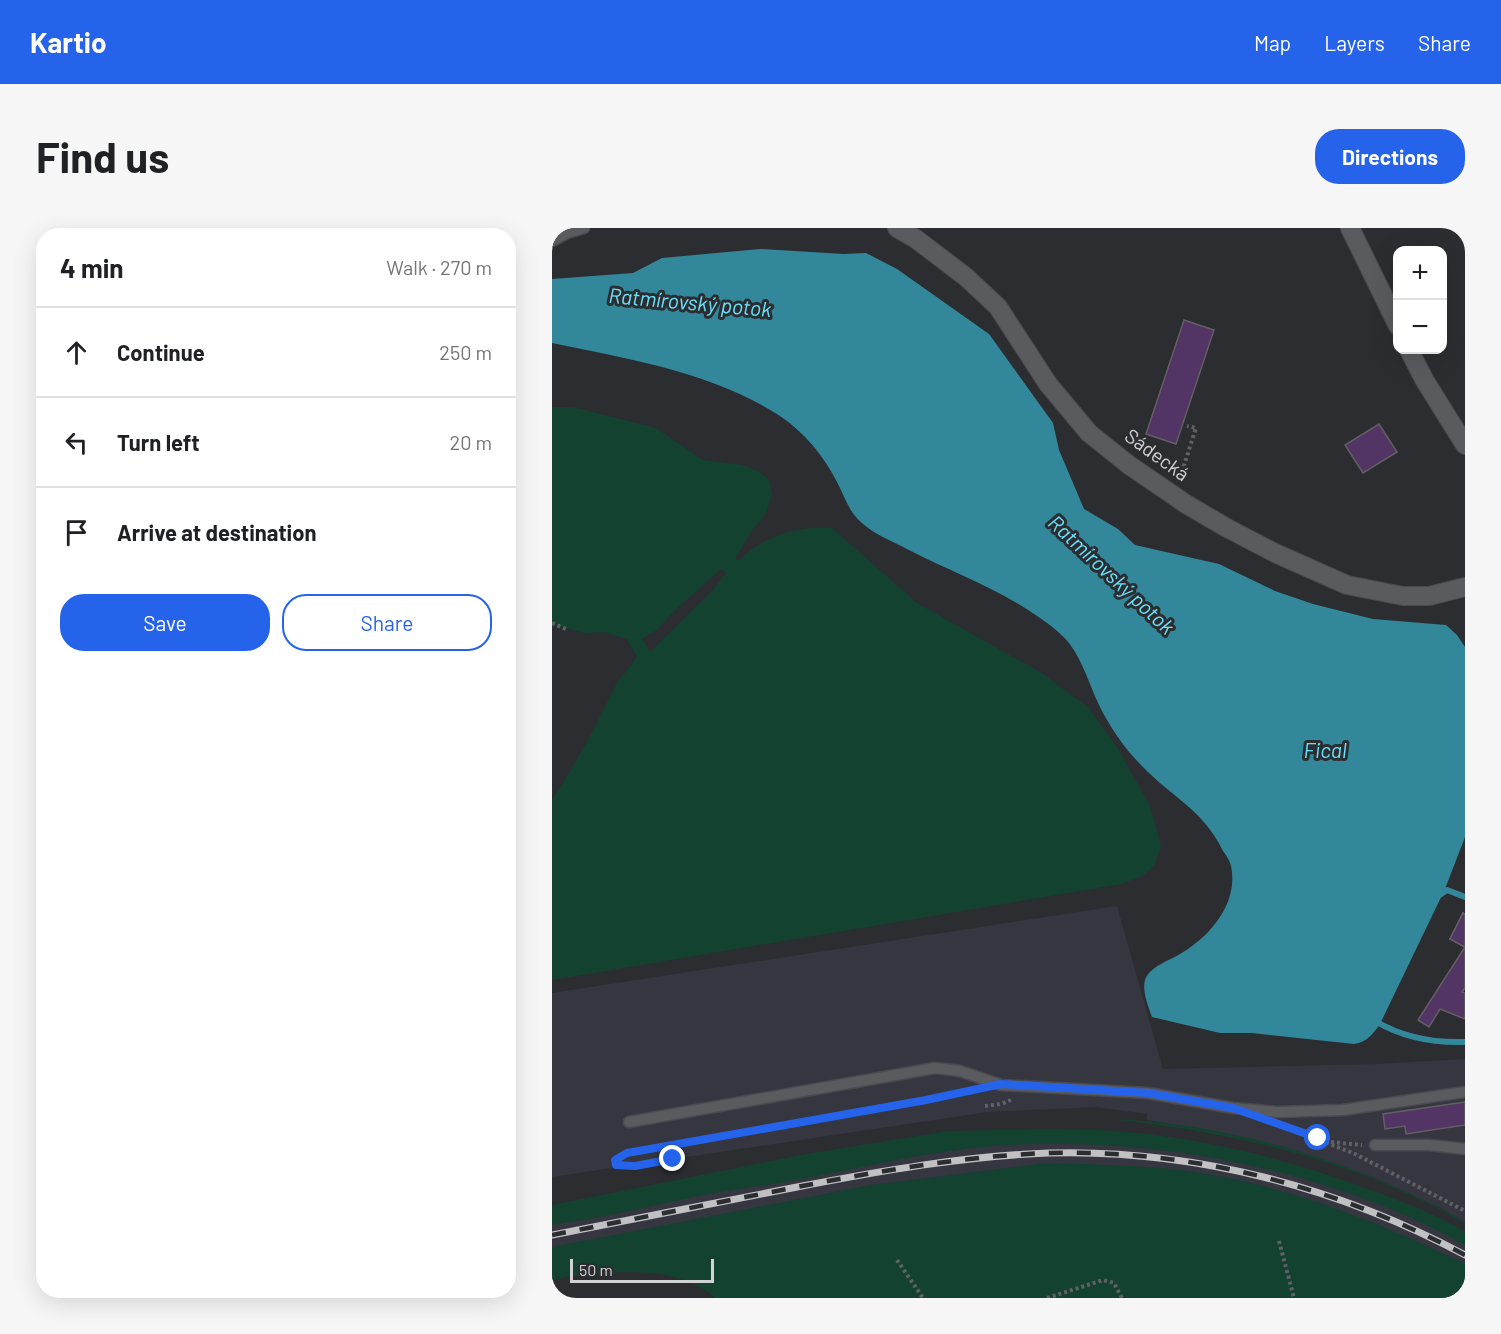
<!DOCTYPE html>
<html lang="en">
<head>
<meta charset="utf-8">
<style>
	:root { --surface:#fff; --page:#f6f6f6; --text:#202124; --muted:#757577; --line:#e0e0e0; --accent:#2563eb }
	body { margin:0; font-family:Barlow,sans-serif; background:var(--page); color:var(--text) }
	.controls { position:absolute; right:18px; top:18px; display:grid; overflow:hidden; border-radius:12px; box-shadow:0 6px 24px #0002 }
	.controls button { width:54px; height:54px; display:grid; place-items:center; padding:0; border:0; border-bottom:2px solid var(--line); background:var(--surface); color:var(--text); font:30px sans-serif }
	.scale { position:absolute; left:18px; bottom:15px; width:144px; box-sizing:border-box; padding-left:6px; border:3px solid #d2d2d5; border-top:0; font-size:16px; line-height:21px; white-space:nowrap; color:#d2d2d5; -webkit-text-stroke:4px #2c2d31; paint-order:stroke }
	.stop { position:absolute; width:18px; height:18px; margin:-14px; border:4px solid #2563eb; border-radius:50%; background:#fff }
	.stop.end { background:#2563eb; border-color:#fff; box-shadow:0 2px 6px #0008 }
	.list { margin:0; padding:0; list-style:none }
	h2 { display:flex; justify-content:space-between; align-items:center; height:78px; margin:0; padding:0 24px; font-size:26px }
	h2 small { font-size:20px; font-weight:400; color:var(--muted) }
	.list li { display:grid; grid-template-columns:39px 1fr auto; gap:18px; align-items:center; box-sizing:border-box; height:90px; padding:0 24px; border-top:2px solid var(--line) }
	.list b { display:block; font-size:22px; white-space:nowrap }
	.list em { font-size:20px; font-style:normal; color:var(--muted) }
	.actions { display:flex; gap:12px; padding:18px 24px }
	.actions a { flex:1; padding:14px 0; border:2px solid var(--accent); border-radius:24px; text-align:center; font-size:21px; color:var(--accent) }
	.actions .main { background:var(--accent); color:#fff }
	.icon { flex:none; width:33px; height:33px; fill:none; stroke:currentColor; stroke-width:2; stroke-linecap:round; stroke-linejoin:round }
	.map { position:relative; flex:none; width:913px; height:1070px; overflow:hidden; border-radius:24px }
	header { display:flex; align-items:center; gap:36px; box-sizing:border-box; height:84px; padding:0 30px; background:var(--accent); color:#fff }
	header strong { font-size:28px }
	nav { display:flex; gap:33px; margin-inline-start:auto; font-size:21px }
	.intro { display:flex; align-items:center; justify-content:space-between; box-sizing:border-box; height:144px; padding:0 36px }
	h1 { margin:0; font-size:42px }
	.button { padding:15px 27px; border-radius:24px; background:var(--accent); color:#fff; font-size:21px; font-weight:700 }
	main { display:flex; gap:36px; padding:0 36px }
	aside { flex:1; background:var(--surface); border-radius:24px; box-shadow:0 6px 24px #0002 }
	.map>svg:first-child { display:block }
	.built { fill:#353640 }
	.green { fill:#144230; fill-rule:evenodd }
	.water { fill:#32889a }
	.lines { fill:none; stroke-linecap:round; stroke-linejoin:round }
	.stream { stroke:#32889a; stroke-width:6 }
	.building { fill:#523565; stroke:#625f63; stroke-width:1.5 }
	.lane-casing { stroke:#4a4a4e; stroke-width:13 }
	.street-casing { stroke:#4a4a4e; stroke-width:20 }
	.secondary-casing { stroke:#4a4a4e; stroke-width:20 }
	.path { stroke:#606165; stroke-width:4; stroke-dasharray:3 3; stroke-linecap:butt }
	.lane { stroke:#5a5b5f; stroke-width:10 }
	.street { stroke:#5a5b5f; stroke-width:18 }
	.secondary { stroke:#5a5b5f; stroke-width:18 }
	.rail-casing { stroke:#c1c1c4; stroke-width:7 }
	.rail { stroke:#2c2d31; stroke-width:4.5; stroke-dasharray:14; stroke-linecap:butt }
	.route { stroke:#2563eb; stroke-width:8 }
	.labels { text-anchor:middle; stroke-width:6; stroke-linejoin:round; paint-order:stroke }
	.street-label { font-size:20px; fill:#d2d2d5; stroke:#2c2d31 }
	.water-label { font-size:21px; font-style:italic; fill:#67e1fc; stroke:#2c2d31 }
</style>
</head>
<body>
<header>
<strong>Kartio</strong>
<nav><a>Map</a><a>Layers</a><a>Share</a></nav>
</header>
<div class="intro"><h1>Find us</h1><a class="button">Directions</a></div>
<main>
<aside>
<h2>4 min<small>Walk · 270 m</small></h2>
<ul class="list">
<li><svg class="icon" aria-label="ahead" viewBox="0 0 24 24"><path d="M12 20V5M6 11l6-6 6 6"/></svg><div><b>Continue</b></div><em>250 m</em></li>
<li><svg class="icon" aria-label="left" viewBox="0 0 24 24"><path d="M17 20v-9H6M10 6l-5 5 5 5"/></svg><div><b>Turn left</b></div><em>20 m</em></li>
<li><svg class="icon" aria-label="arrive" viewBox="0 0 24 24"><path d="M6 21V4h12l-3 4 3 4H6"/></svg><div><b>Arrive at destination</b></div></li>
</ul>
<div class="actions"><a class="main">Save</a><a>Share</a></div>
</aside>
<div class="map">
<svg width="913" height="1070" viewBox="0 0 913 1070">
	<rect width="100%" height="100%" fill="#2c2d31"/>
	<!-- built -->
	<g class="built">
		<path d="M565 678 611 841 825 836 913 831V994L889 980 821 949 730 919 649 901 595 892V886L545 879 436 884 0 949V765Z"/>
		<path d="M497 910 719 934 913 1009V1045L0 1023V991L267 939Z"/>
	</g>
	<!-- green -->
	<g class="green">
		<path d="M0 179H21L104 200 151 232 191 237 208 244 217 252 220 266 213 287 200 302 183 331 188 332C210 308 248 297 280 300L365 375 488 444 536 479 565 519 598 578 609 618 602 638 590 648 570 656 0 752V573L34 516 65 455 85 429 75 411 52 404 33 405 0 397ZM169 341 174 345 159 364 98 424 90 411 105 402 121 384Z"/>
		<path d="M558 891C675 894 812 936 913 994V996C807 933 680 904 558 891Z"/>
		<path d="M500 901C520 902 540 901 559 903 646 908 731 930 813 960 847 972 881 985 913 1003V1017C767 935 564 899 398 923 348 930 299 942 250 951 218 957 185 961 152 967 102 977 51 990 0 997V977L249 927 396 903Z"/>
		<path d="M494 935C553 937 614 937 672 949 757 966 835 998 913 1036V1070H163C126 1034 46 1043 0 1052V1019L319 957Z"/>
	</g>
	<!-- water -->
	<path class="water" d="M208 21 292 26 314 25 345 41 437 106 501 195 507 222 532 281 566 301 583 317 667 336 723 363 761 376 821 391 894 397 905 407 913 419V609L893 661 828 796C821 806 815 814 802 816L700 805H668L600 789C596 778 590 763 593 752 598 738 617 733 628 726 658 709 687 675 679 638 678 633 674 627 671 623 650 580 619 569 589 537 573 521 558 499 548 479 537 457 532 435 517 415 510 406 498 397 488 390 449 362 400 344 357 322 342 314 323 307 310 295 296 283 293 269 285 254 271 227 253 205 228 188 160 144 77 131 0 115V51L81 45 110 30Z"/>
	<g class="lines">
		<!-- stream -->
		<g class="stream">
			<path d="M886 668 895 662 913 669"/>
			<path d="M823 793C850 809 882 815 913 814"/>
		</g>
	</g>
	<!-- building -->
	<g class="building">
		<path d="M632 92 662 102 624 216 594 206Z"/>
		<path d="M827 196 845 224 811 245 793 217Z"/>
		<path d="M911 685 913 686V740L903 736 913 719 898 711Z"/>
		<path d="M911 685 913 686V760L910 764 913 765V791L888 781 877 799 866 792 913 719 898 711Z"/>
		<path d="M913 874V897L854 906 853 898 833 901 831 886Z"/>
	</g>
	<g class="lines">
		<!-- lane casing -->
		<g class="lane-casing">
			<g id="lane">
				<path d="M0 13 15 5 32 0"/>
				<path d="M77 894 383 840 408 843 449 857 596 865 681 880 725 884 791 882 913 864"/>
				<path d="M823 917H877L913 921"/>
			</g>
		</g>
		<!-- street casing -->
		<g class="street-casing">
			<path id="street" d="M345 0 364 11 414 49 446 79 496 156 537 205 577 237 634 276 675 300 723 325 795 357 851 368H877L913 359"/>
		</g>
		<!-- secondary casing -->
		<g class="secondary-casing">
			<g id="secondary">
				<path d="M798 0 846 98"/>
				<path d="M857 122 873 153 913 217"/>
			</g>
		</g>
		<!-- path -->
		<g class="path">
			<path d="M628 250 644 200 635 198"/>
			<path d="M0 395 16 402"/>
			<path d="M433 878 449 876 459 872"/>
			<path d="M735 899 803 926 913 983"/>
			<path d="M779 914 810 917"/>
			<path d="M121 931 83 938 64 937V932L75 925 419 863"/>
			<path d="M727 1013 742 1070"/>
			<path d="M345 1032 371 1070"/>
			<path d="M495 1070 551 1052 562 1055 570 1070"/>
		</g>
		<!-- lane -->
		<use href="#lane" class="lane"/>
		<!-- street -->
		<use href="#street" class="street"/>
		<!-- secondary -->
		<use href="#secondary" class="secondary"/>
		<!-- rail casing -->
		<g class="rail-casing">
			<path id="rail" d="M0 1007C82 991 163 975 245 959 328 943 412 928 497 925 642 921 785 959 913 1027"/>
		</g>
		<!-- rail -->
		<use href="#rail" class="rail"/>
	</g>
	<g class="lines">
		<!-- route -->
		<path class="route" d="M121 931 83 938 64 937 63 932 75 925 374 872 449 856 596 865 681 880 766 910"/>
	</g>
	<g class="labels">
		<!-- street labels -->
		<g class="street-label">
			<text transform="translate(605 227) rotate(36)" y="7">Sádecká</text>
		</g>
		<!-- water labels -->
		<g class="water-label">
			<text transform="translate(138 75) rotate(5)" y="7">Ratmírovský potok</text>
			<text transform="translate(559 347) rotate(43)" y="7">Ratmírovský potok</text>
			<text x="773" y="530">Fical</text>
		</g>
	</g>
</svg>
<div class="controls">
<button>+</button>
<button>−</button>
</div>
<div class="scale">50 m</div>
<div class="stop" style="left:766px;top:910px"></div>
<div class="stop end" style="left:121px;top:931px"></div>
</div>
</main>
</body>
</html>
